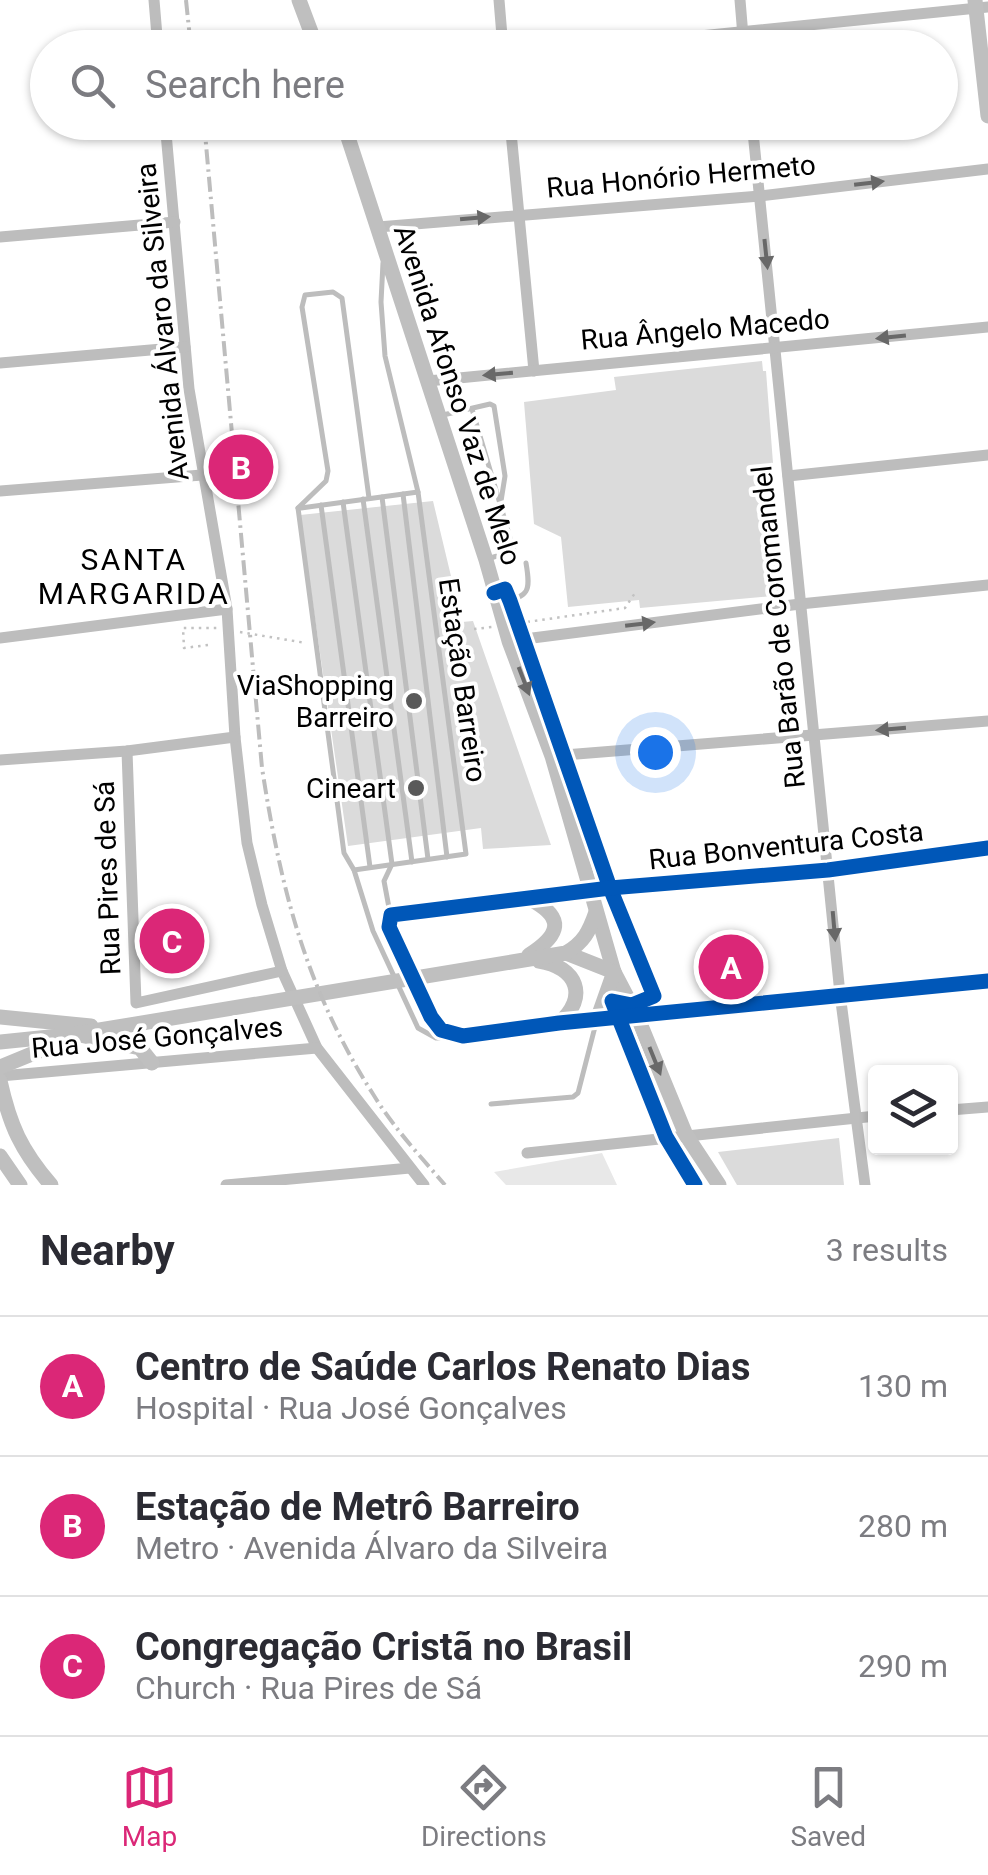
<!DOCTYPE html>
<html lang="en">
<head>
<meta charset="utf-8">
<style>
	:root { --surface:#fff; --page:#f2f2f3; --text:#2b2b33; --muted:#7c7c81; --line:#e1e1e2; --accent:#db2777 }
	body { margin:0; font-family:Roboto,sans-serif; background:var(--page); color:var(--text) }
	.controls { position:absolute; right:30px; bottom:30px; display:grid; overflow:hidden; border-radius:10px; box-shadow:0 2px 8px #0004 }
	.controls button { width:90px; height:90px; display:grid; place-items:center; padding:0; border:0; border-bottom:2px solid var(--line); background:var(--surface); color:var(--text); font:50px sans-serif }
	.you { position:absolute; left:655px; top:752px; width:35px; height:35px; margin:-25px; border:8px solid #fff; border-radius:50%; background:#1a73e8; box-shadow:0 0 0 15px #1a73e833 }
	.badge { display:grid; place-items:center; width:65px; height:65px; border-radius:50%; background:var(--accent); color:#fff; font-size:32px; font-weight:700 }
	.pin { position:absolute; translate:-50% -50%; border:5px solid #fff; box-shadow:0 2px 10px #0006 }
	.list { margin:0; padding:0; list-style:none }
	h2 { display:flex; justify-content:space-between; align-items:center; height:130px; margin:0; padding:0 40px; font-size:42px }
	h2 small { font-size:32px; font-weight:400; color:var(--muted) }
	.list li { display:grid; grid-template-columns:65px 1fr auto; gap:30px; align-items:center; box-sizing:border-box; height:140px; padding:0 40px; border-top:2px solid var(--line) }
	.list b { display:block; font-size:38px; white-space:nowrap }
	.list p { margin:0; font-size:32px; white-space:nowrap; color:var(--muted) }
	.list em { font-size:32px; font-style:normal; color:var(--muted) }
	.icon { flex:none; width:55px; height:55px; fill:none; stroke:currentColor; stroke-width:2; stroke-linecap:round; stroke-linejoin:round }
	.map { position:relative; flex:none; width:988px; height:1185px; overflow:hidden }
	.search { position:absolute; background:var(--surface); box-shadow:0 2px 8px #0004; left:30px; right:30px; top:30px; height:110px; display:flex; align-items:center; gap:25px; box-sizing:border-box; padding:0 35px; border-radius:55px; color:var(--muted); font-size:38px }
	.sheet { height:550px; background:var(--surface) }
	nav { display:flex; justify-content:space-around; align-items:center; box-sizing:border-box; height:140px; border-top:2px solid var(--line); background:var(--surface); font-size:28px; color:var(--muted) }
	nav a { display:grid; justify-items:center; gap:5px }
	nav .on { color:var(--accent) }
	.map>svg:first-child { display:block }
	.green { fill:#e8e8e8 }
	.building { fill:#dbdbdb }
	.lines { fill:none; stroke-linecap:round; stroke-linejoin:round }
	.path { stroke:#c2c2c2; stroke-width:2.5; stroke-dasharray:2.5 5; stroke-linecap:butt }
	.lane { stroke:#bdbdbd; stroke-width:5 }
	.street { stroke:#bdbdbd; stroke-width:11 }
	.secondary { stroke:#bfbfbf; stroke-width:15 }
	.rail { stroke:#bdbdbd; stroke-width:4; stroke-dasharray:15 5 2.5 5; stroke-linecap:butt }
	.cycleway-casing { stroke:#fff; stroke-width:21 }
	.cycleway { stroke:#0057b8; stroke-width:15 }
	.oneway { fill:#686868 }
	.oneway2 { fill:#696969 }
	.poi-dot { fill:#595959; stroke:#fff; stroke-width:4 }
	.labels { text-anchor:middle; stroke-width:8; stroke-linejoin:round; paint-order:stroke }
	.street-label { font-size:28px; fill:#000; stroke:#fff }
	.poi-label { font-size:28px; fill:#000; stroke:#fff; text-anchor:end }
	.neighbourhood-label { font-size:30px; letter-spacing:2.5px; fill:#000; stroke:#fff }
</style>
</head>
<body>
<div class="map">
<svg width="988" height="1185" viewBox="0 0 988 1185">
	<rect width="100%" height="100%" fill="#fff"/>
	<!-- green -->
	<path class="green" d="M602 1153 617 1185H506L494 1172Z"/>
	<!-- building -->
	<g class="building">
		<path d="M762 361 763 371H766L783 595 640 608 639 600 568 607 561 537 534 524 524 402 616 390 614 377Z"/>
		<path d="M433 501 462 622 473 621 551 845 483 849 481 828 348 846 300 515Z"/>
		<path d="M140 928 201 929 207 956 139 952Z"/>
		<path d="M839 1138 844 1185H737L718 1152Z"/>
	</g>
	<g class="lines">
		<!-- path -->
		<g class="path">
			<path d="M520 623 625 608 635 593"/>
			<path d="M474 629 492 627"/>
			<path d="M240 632 306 643"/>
			<path d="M208 645 184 648 183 628H218"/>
		</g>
		<!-- lane -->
		<g class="lane">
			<path d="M472 409 514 551 487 559"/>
			<path d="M443 415 490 404 494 406 505 476 501 501"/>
			<path d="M403 494 447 857"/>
			<path d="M382 497 428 859"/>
			<path d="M363 499 412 862"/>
			<path d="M343 502 392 864 384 881 390 913"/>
			<path d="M321 505 370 867"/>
			<path d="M298 508 344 853 354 870 373 931 418 1028 436 1038H444"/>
			<path d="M298 508 326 481 328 471 302 307 305 295 333 292 342 298 369 498"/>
			<path d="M301 508 418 492"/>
			<path d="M501 603C529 596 531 592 526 563"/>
			<path d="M354 870 466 854 418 492 385 356 381 302 383 263"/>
			<path d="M491 1104 573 1097 578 1093 596 1023"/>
		</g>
		<!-- street -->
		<g class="street">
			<path d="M154 0 158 48"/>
			<path d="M499 0 503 48"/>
			<path d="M740 0 744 48"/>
			<path d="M581 48 988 7"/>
			<path d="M165 122 189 389 227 609 235 737 247 843 262 905 282 971 317 1048 424 1185"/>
			<path d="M510 122 534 371"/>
			<path d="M752 122 840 994 865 1185"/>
			<path d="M378 227 760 196 988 169"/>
			<path d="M0 237 175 222"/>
			<path d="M0 363 185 347"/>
			<path d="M428 381 988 327"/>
			<path d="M788 476 988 455"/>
			<path d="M0 491 202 475"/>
			<path d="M0 638 227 609"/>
			<path d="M509 641 800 604 988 585"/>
			<path d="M127 751 136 1003 282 971"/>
			<path d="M552 756 988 721"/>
			<path d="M0 760 127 751 235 737"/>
			<path d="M637 1016 988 981"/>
			<path d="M0 1076 317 1048"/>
			<path d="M950 1110 988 1107"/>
			<path d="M527 1153 876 1116"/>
			<path d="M226 1185 410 1168"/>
		</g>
		<!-- secondary -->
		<g class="secondary">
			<path d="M299 0 317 48"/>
			<path d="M975 0 988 116"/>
			<path d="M343 122 486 560 509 641 552 756 614 972 637 1016 686 1135 719 1185"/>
			<path d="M566 953 614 972"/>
			<path d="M529 955C560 935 566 918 530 899"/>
			<path d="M539 961C577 967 589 997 559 1023"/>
			<path d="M637 1016 463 1036C455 1035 447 1035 441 1029 422 1012 400 951 389 927L391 915 610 888 828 870 988 848"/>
			<path d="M0 1017 91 1026"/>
			<path d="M597 1020 614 972"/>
			<path d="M80 1035 140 1048 152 1063"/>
			<path d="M0 1042 69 1035 566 953C584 942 589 932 596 912"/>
			<path d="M0 1067 61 1042"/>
			<path d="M0 1081C10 1126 21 1150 51 1185"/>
			<path d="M0 1156 20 1185"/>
		</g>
		<!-- rail -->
		<g class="rail">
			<path d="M186 0 191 48"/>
			<path d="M204 122 262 768C281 890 306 989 373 1094 393 1127 420 1156 445 1185"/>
		</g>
		<!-- cycleway casing -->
		<g class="cycleway-casing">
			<g id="cycleway">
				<path d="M494 593 505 589 510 601 610 888 654 996 632 1005 612 1001 666 1137 695 1185"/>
				<path d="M988 848 828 870 610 888 391 915 389 927 431 1017 441 1030 463 1036 559 1023 988 981"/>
			</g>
		</g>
		<!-- cycleway -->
		<use href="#cycleway" class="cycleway"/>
	</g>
	<!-- one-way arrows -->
	<defs><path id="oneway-solid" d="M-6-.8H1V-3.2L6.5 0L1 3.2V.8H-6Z" transform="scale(2.5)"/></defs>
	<g class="oneway">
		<use href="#oneway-solid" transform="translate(869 183) rotate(-7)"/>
		<use href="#oneway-solid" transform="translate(475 218) rotate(-5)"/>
		<use href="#oneway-solid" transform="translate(766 254) rotate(84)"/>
		<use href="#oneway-solid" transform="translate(891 337) rotate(174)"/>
		<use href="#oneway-solid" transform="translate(498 374) rotate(175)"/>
		<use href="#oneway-solid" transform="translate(640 624) rotate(-7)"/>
		<use href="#oneway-solid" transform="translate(891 729) rotate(175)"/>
		<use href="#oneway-solid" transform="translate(834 926) rotate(85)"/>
	</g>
	<g class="oneway2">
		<use href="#oneway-solid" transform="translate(524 681) rotate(69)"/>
		<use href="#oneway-solid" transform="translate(655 1061) rotate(68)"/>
	</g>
	<!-- markers -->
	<g class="poi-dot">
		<circle cx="414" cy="701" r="10"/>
		<circle cx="416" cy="788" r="10"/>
	</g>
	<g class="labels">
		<!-- street labels -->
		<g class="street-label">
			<text transform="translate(681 176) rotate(-5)" y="10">Rua Honório Hermeto</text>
			<text transform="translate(162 322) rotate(-96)" y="10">Avenida Álvaro da Silveira</text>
			<text transform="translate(705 329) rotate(-5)" y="10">Rua Ângelo Macedo</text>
			<text transform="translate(458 395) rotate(72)" y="10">Avenida Afonso Vaz de Melo</text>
			<text transform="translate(778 627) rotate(-96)" y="10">Rua Barão de Coromandel</text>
			<text transform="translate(463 680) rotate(82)" y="10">Estação Barreiro</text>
			<text transform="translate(786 845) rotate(-6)" y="10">Rua Bonventura Costa</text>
			<text transform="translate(107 878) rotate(-92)" y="10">Rua Pires de Sá</text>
			<text transform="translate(157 1037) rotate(-5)" y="10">Rua José Gonçalves</text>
		</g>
		<!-- poi labels -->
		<g class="poi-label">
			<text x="394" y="695">ViaShopping<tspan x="394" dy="32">Barreiro</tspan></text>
			<text x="396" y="798">Cineart</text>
		</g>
		<!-- neighbourhood labels -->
		<g class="neighbourhood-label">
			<text x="134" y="570">SANTA<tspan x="134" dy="34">MARGARIDA</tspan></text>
		</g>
	</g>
</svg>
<div class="controls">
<button><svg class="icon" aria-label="layers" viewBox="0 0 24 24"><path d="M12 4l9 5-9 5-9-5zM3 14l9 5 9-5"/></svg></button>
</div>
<div class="you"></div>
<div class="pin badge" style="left:731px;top:967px">A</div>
<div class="pin badge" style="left:241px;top:467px">B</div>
<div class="pin badge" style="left:172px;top:941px">C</div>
<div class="search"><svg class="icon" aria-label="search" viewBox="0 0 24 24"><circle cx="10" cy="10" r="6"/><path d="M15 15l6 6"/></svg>Search here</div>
</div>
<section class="sheet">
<h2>Nearby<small>3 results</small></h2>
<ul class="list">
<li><span class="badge">A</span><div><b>Centro de Saúde Carlos Renato Dias</b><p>Hospital · Rua José Gonçalves</p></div><em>130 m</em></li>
<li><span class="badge">B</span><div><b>Estação de Metrô Barreiro</b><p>Metro · Avenida Álvaro da Silveira</p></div><em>280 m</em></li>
<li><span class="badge">C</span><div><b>Congregação Cristã no Brasil</b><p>Church · Rua Pires de Sá</p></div><em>290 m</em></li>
</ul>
</section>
<nav>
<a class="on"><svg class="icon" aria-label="map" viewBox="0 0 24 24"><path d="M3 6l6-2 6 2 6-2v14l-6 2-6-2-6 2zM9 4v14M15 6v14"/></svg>Map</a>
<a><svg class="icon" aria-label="directions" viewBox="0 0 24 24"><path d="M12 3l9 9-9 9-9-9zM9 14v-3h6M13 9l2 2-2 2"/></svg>Directions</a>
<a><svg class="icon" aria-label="saved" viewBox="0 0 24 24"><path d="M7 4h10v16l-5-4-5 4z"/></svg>Saved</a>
</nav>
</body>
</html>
